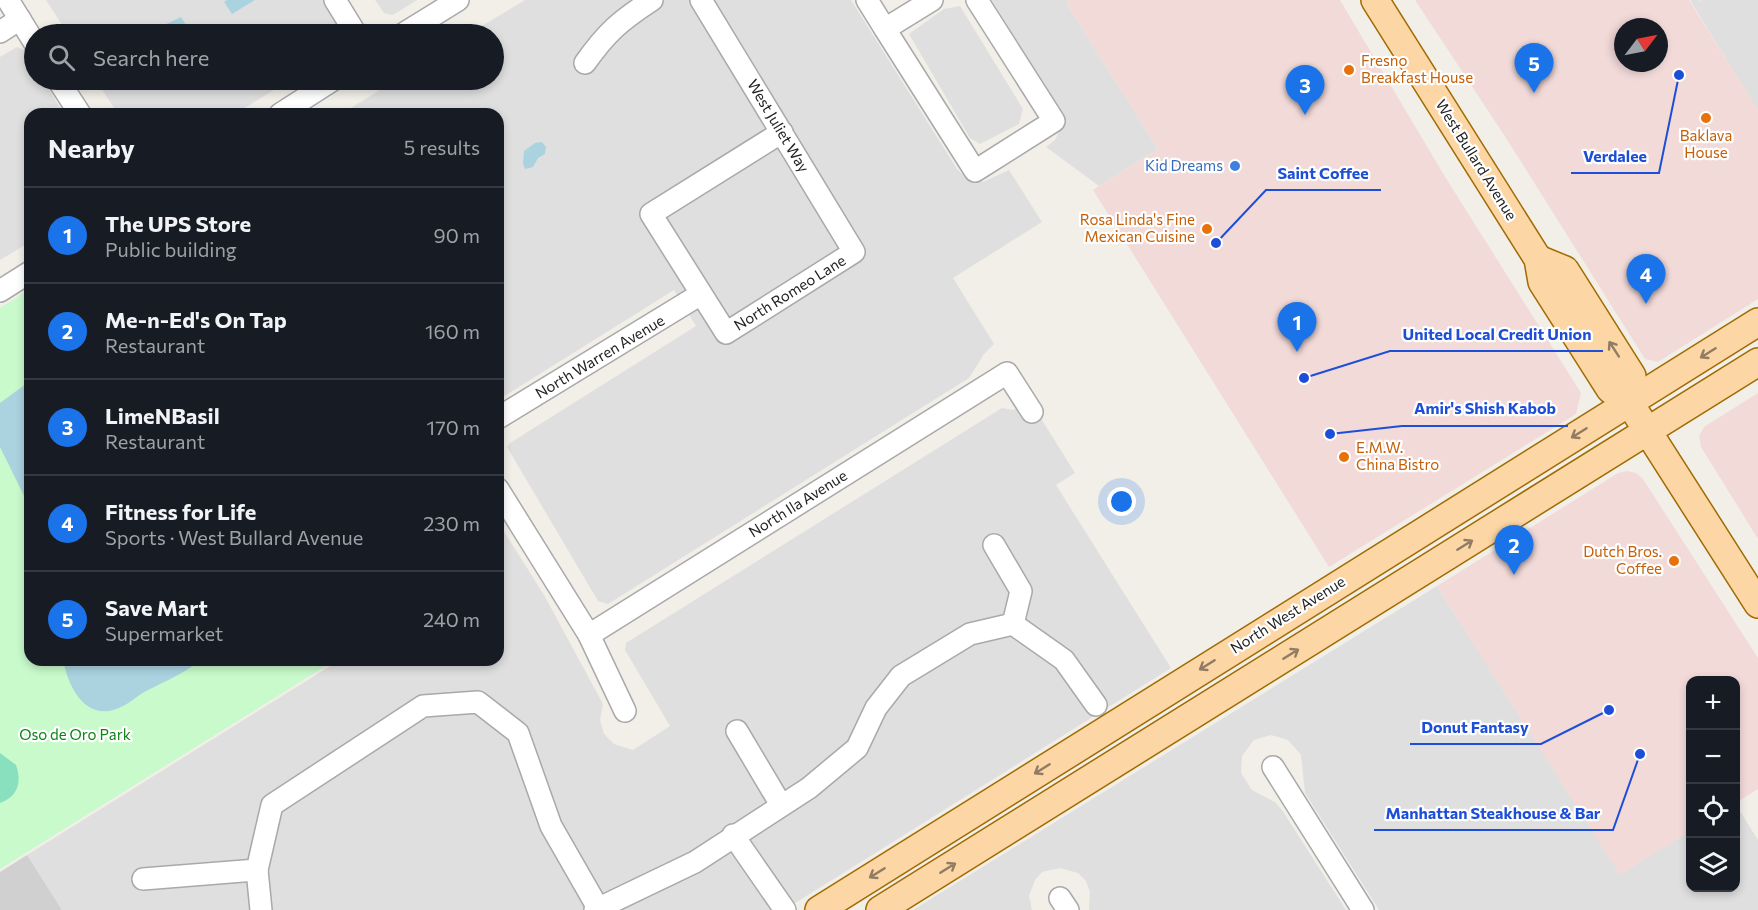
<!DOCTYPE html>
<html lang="en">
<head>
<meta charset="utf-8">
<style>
	:root { --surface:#171b24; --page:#20242c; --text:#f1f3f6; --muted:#9ea1a6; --line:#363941; --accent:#1a73e8 }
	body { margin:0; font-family:Commissioner,sans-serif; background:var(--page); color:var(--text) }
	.controls { position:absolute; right:18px; bottom:18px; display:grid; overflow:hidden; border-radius:12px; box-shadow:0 3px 9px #0003 }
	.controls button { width:54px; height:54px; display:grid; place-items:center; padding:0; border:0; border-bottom:2px solid var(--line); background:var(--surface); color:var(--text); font:30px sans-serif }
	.compass { position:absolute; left:1614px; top:18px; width:54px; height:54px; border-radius:50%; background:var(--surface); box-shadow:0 3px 9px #0003; rotate:58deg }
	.you { position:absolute; left:1122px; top:502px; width:21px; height:21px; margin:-15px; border:4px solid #fff; border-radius:50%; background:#1a73e8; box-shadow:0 0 0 9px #1a73e833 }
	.badge { display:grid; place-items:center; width:39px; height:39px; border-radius:50%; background:var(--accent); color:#fff; font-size:20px; font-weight:700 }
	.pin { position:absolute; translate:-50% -50px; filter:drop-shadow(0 2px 3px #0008) }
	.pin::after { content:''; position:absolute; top:32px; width:21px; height:18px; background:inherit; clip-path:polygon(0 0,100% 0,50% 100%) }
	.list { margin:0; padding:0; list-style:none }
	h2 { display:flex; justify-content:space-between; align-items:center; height:78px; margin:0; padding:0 24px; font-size:26px }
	h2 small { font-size:20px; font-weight:400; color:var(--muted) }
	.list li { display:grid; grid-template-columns:39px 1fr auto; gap:18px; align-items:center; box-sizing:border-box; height:96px; padding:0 24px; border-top:2px solid var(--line) }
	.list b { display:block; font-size:22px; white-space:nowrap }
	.list p { margin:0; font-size:20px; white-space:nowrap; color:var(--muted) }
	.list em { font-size:20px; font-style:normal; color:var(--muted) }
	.icon { flex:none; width:33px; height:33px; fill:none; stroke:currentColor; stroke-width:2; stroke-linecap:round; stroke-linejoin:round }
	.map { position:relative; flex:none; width:1758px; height:910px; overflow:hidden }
	.search { position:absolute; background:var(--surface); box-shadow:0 3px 9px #0003; left:24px; top:24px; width:480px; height:66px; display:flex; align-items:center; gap:15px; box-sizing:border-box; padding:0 21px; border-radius:33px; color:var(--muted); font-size:22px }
	.panel { position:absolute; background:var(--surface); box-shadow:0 3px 9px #0003; left:24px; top:108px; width:480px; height:558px; border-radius:18px }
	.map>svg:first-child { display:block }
	.residential { fill:#e0dfdf }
	.commercial { fill:#f2dad9; fill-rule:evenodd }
	.religious { fill:#d0d0d0 }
	.park { fill:#c8facc }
	.pitch { fill:#88e0be }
	.water { fill:#aad3df }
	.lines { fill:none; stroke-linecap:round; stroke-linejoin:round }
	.minor-casing { stroke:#a9a9a9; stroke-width:24 }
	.major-casing { stroke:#a06b00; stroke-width:30 }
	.minor { stroke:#fff; stroke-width:21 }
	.major { stroke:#fcd6a4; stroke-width:27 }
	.oneway { stroke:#8f7c63 }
	.food-dot { fill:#e8710a; stroke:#fff; stroke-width:2 }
	.shop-dot { fill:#3f7fe0; stroke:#fff; stroke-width:2 }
	.labels { text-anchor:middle; stroke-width:4.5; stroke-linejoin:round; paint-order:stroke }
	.food-label { font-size:15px; fill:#c56008; stroke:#fff; text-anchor:start }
	.street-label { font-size:15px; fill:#222; stroke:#fff }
	.shop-label { font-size:15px; fill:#366cbe; stroke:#fff; text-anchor:end }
	.park-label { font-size:15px; fill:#0c8416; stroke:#fff }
	.leader { fill:none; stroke:#1d4ed8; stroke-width:2 }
	.callout-dot { fill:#1d4ed8; stroke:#fff; stroke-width:2 }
	.callout-label { font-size:16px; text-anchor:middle; font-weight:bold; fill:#1d4ed8; stroke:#fff; stroke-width:4.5; stroke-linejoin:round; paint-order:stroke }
</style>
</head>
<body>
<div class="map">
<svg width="1758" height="910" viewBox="0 0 1758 910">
	<rect width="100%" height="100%" fill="#f2efe9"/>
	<!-- residential -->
	<g class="residential">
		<path d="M46 0H323L344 34H68Z"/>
		<path d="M375 0H417L393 15 384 13Z"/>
		<path d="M525 0H851L957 169 965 177 983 182 1009 170 1042 222 953 278 994 344 984 354 969 378 608 604 598 601 507 447 510 443 696 326 674 290 498 400V114H341L396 80H494V34H469Z"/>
		<path d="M992 0H1070L1066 3 1158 149 1099 186 1046 147 1055 140 1060 130V111Z"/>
		<path d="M1690 0H1700L1697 3 1702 0H1758V111Z"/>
		<path d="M960 6 1023 109 1019 124 980 144 970 138 909 34 944 9Z"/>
		<path d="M17 47 24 50 34 66V80H43L64 114H30V242L0 260V57Z"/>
		<path d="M96 80H290L235 114H118Z"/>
		<path d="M1030 401 1075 473 1056 485 1171 668 784 910H62L27 855 335 663 334 660H498V522L544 595 603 704 600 720 604 734 614 744 633 750 670 726 625 650 626 643 1002 408 1013 410Z"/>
		<path d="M1437 586 1620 874 1690 831V888H1736V805L1758 840V910H1379L1305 793 1301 755 1288 740 1271 735 1254 740 1242 756 1241 773 1252 790 1275 802 1282 810 1346 910H1089L1090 892 1086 881 1078 873 1060 868 1042 872 1035 880 1029 896 1032 910H913Z"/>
	</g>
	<!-- commercial -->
	<g class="commercial">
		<path d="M1070 0H1340L1444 175 1581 393 1576 414 1329 567 1093 190 1158 149 1066 3Z"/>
		<path d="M1415 0H1689L1758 110V299L1658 362 1645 359 1506 138ZM1623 27H1659V63H1623Z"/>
		<path d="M1758 393V539L1701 447 1699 436 1704 427Z"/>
		<path d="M1627 471 1636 473 1643 479 1758 658V789L1736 803V680H1690V831L1620 875 1437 586 1618 473Z"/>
	</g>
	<!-- religious -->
	<path class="religious" d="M27 855 62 910H0V872Z"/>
	<!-- park -->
	<path class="park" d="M30 289V660L332 662 0 869V308Z"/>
	<!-- pitch -->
	<path class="pitch" d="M0 753 16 765C22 782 18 797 0 803Z"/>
	<!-- water -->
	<g class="water">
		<path d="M227 0H255L232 14 224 2Z"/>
		<path d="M181 17 188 28 178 34 173 32 168 34 162 26Z"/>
		<path d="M542 142 546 147 545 154 538 158 533 167 525 169 523 164 524 151 535 143Z"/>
		<path d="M30 381V508L0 447V403Z"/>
		<path d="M63 660H200C185 673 166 681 148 690 139 694 133 701 125 705 88 726 69 690 63 660Z"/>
	</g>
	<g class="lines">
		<!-- minor casing -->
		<g class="minor-casing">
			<g id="minor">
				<path d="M8 0 34 42"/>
				<path d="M335 0 356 34"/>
				<path d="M701 0 854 252 726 333 651 214 782 132"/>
				<path d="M867 0 885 29 932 0"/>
				<path d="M885 29 975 171 1054 121 977 0"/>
				<path d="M0 32 20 19"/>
				<path d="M403 34 458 0"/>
				<path d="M585 63C607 32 620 21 652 0"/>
				<path d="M58 80 80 114"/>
				<path d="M280 114 333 80"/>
				<path d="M0 291 30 272"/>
				<path d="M498 418 701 294"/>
				<path d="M498 489 589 635 625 711"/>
				<path d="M994 545 1021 591 1013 624 1064 660 1096 705"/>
				<path d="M589 635 1007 373 1032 412"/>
				<path d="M737 731 781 805"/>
				<path d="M1273 767 1363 910"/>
				<path d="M733 835 785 910"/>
				<path d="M257 870 261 910"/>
				<path d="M143 879 257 870 272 805 423 706 478 702 518 733 551 826 598 908"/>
				<path d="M1060 898 1068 910"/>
				<path d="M595 910 695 862 809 788 857 748 876 708 901 676 970 634 1013 624"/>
			</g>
		</g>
		<!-- major casing -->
		<g class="major-casing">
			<g id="major">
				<path d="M1375 0 1538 259 1542 282 1610 389 1629 402 1758 604"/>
				<path d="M1538 259 1565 270 1632 376 1629 402"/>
				<path d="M819 910 1758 322"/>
				<path d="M880 910 1758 362"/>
			</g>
		</g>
		<!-- minor -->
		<use href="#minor" class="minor"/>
		<!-- major -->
		<use href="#major" class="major"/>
	</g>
	<!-- one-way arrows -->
	<defs><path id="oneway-shaft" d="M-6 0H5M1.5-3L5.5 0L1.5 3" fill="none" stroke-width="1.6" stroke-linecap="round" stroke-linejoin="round" transform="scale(1.5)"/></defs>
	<g class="oneway">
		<use href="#oneway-shaft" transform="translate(1614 349) rotate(-123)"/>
		<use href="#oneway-shaft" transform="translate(1708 353) rotate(148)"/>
		<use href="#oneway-shaft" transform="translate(1579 433) rotate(148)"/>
		<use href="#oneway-shaft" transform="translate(1465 545) rotate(-32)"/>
		<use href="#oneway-shaft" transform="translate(1291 654) rotate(-32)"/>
		<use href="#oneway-shaft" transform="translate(1207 665) rotate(148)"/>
		<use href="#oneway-shaft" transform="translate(1042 769) rotate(148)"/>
		<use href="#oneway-shaft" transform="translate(948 868) rotate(-32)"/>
		<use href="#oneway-shaft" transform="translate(877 873) rotate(148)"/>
	</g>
	<!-- markers -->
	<g class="food-dot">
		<circle cx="1349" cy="70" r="6"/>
		<circle cx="1706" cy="118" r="6"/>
		<circle cx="1207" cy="229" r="6"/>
		<circle cx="1344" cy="457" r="6"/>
		<circle cx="1674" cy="561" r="6"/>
	</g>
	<circle class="shop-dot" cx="1235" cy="166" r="6"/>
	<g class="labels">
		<!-- food labels -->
		<g class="food-label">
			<text x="1361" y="66">Fresno<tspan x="1361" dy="17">Breakfast House</tspan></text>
			<text x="1706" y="141" text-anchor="middle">Baklava<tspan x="1706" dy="17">House</tspan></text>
			<text x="1195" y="225" text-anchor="end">Rosa Linda's Fine<tspan x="1195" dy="17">Mexican Cuisine</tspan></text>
			<text x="1356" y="453">E.M.W.<tspan x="1356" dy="17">China Bistro</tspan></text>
			<text x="1662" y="557" text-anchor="end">Dutch Bros.<tspan x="1662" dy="17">Coffee</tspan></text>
		</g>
		<!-- street labels -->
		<g class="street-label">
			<text transform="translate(778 126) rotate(59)" y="5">West Juliet Way</text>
			<text transform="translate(1476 160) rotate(58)" y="5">West Bullard Avenue</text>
			<text transform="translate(790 293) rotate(-32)" y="5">North Romeo Lane</text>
			<text transform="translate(600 357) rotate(-31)" y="5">North Warren Avenue</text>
			<text transform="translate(798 504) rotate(-32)" y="5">North Ila Avenue</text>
			<text transform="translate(1288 615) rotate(-32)" y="5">North West Avenue</text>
		</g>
		<!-- shop labels -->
		<g class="shop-label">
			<text x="1223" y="171">Kid Dreams</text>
		</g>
		<!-- park labels -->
		<g class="park-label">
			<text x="75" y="740">Oso de Oro Park</text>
		</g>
	</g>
	<!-- callouts -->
	<path class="leader" d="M1679 75L1659 173H1571M1216 243L1266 190H1381M1304 378L1390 351H1603M1330 434L1402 426H1568M1609 710L1541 744H1410M1640 754L1613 830H1374"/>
	<g class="callout-dot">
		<circle cx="1679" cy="75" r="6"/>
		<circle cx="1216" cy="243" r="6"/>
		<circle cx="1304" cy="378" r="6"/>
		<circle cx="1330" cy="434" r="6"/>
		<circle cx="1609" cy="710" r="6"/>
		<circle cx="1640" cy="754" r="6"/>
	</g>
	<g class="callout-label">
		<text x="1615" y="162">Verdalee</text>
		<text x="1323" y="179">Saint Coffee</text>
		<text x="1497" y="340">United Local Credit Union</text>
		<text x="1485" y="414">Amir's Shish Kabob</text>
		<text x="1475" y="733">Donut Fantasy</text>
		<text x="1493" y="819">Manhattan Steakhouse &amp; Bar</text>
	</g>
</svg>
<div class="controls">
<button>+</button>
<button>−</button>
<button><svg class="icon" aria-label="locate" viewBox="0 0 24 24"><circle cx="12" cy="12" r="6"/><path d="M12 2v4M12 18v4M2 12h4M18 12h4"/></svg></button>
<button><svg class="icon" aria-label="layers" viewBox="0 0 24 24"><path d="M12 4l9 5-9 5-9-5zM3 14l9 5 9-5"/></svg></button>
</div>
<svg class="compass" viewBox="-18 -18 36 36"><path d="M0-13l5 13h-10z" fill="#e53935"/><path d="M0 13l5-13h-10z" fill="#9ea1a6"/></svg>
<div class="you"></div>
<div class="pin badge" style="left:1297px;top:352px">1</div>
<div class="pin badge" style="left:1514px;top:575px">2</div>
<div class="pin badge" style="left:1305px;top:115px">3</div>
<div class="pin badge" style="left:1646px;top:304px">4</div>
<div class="pin badge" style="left:1534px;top:93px">5</div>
<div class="search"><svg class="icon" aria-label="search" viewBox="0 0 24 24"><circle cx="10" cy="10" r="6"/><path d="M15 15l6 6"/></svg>Search here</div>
<section class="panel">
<h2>Nearby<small>5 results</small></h2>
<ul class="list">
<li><span class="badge">1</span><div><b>The UPS Store</b><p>Public building</p></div><em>90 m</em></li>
<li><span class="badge">2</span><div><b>Me-n-Ed's On Tap</b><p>Restaurant</p></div><em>160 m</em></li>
<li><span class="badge">3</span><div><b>LimeNBasil</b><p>Restaurant</p></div><em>170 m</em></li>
<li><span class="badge">4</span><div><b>Fitness for Life</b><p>Sports · West Bullard Avenue</p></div><em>230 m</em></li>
<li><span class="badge">5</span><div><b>Save Mart</b><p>Supermarket</p></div><em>240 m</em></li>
</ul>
</section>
</div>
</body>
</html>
